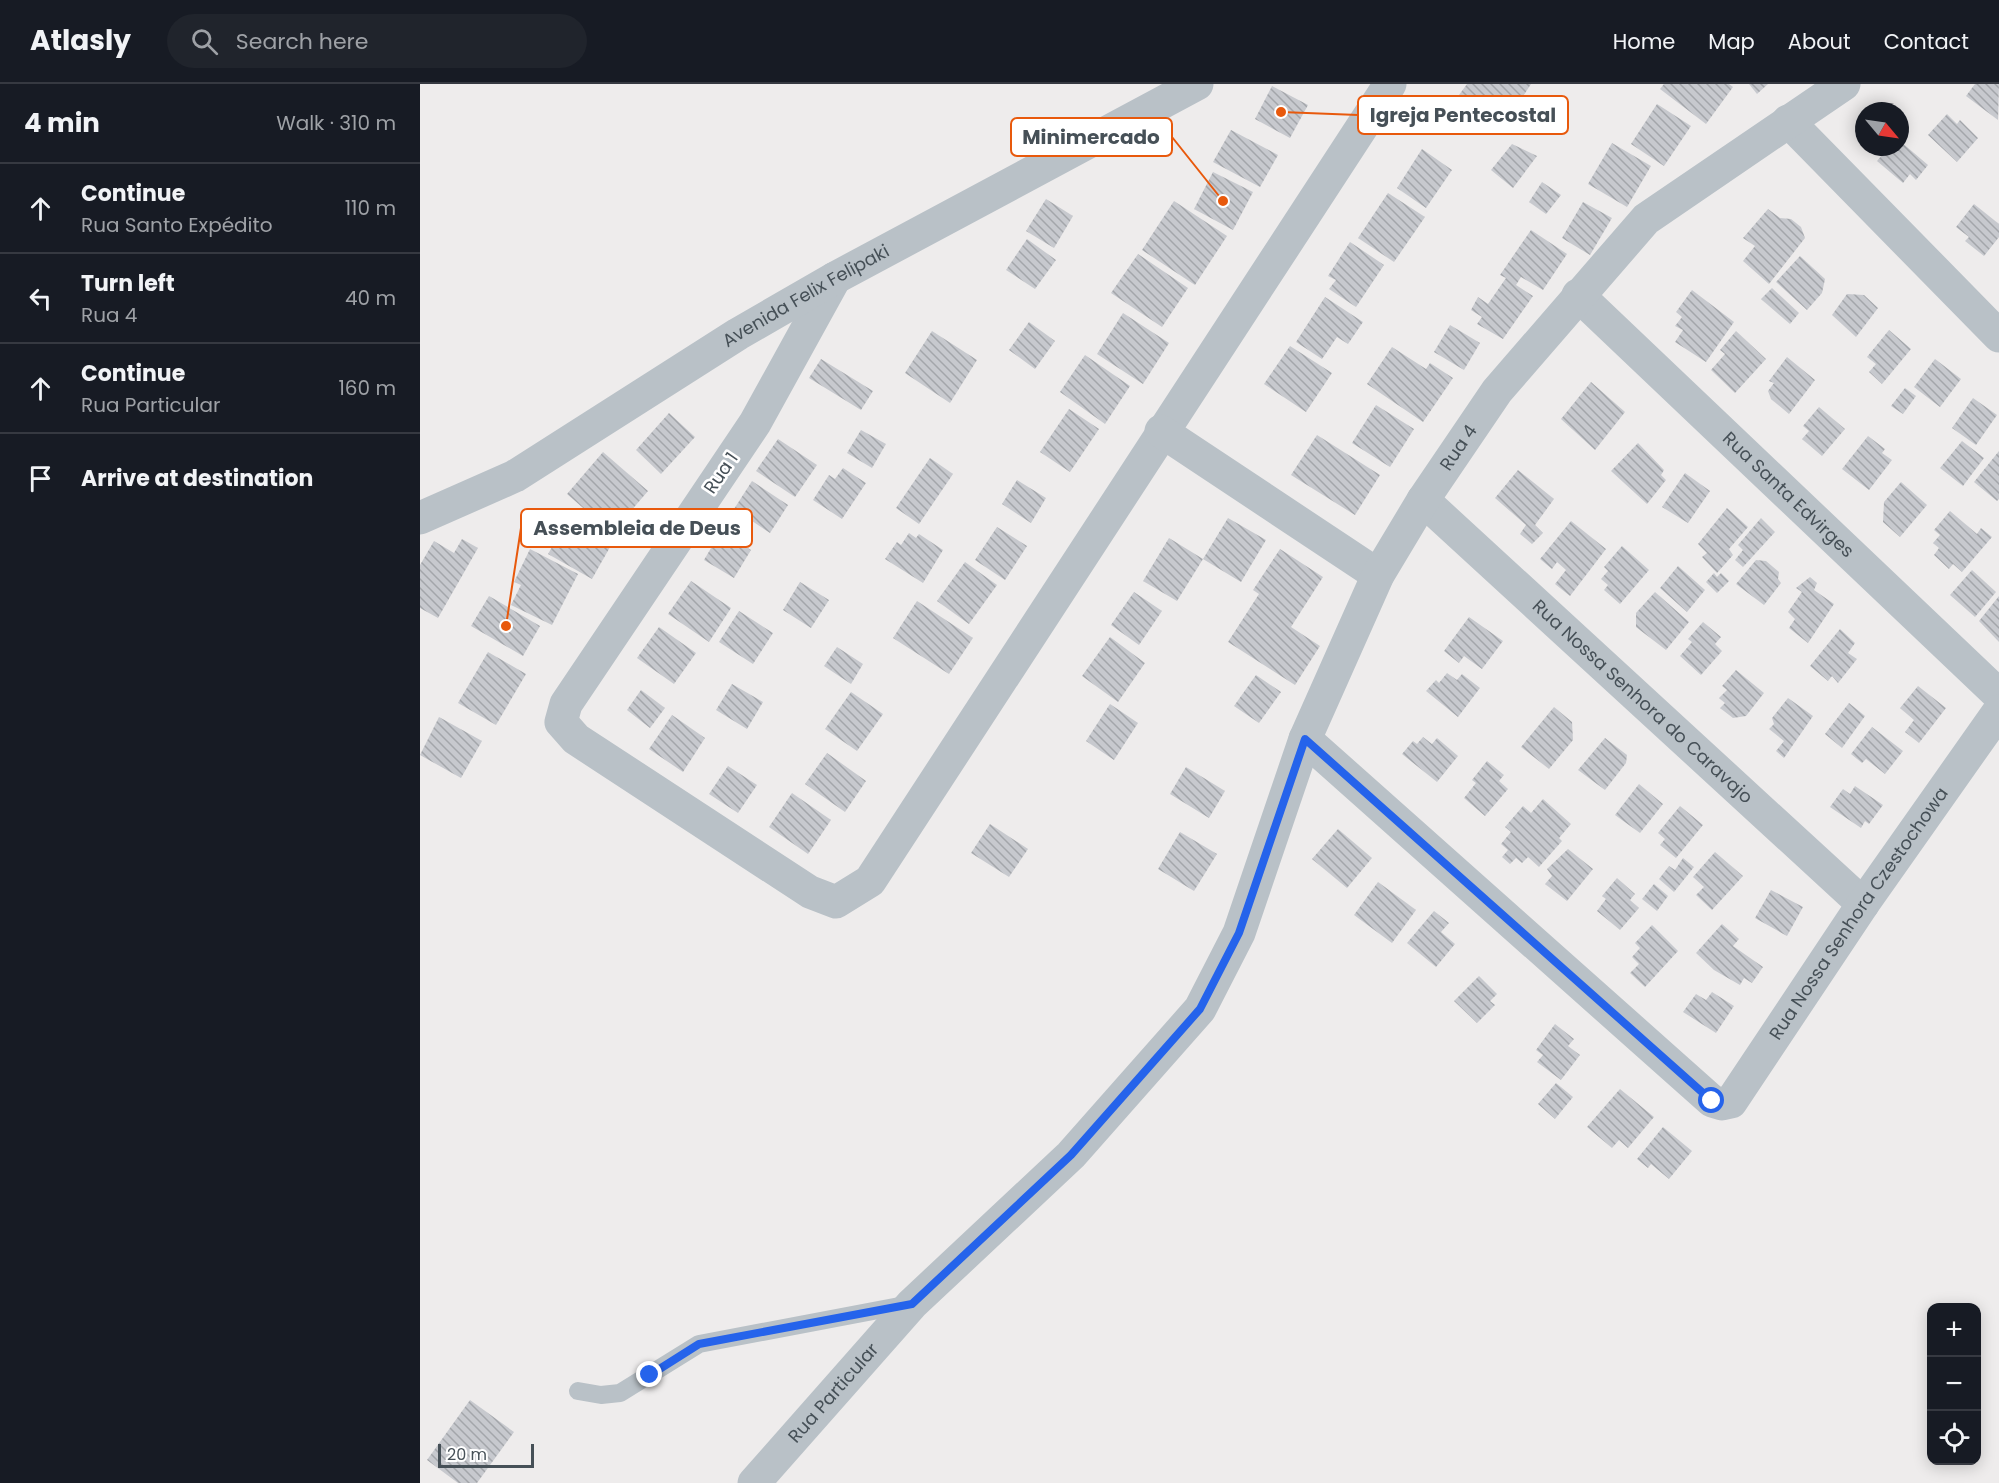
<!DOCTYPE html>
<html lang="en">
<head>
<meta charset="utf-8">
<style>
	:root { --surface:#171b24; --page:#20242c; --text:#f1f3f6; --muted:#9ea1a6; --line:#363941 }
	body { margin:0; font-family:Poppins,sans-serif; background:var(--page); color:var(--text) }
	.controls { position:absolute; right:18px; bottom:18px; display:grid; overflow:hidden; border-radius:12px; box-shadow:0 3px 15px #0003 }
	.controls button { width:54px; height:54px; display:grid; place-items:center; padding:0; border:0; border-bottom:2px solid var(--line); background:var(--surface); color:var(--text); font:30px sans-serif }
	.compass { position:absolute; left:1435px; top:18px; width:54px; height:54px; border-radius:50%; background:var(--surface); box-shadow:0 3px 15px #0003; rotate:119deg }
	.scale { position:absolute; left:18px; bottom:15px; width:96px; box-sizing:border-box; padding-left:6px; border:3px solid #465057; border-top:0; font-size:16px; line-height:21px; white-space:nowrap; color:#465057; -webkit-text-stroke:4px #fff; paint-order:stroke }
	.stop { position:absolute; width:18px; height:18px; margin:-14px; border:4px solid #2563eb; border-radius:50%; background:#fff }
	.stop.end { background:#2563eb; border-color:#fff; box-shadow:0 2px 6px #0008 }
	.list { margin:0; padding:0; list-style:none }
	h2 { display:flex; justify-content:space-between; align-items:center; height:78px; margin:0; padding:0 24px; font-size:26px }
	h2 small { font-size:20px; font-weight:400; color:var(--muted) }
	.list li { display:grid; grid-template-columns:39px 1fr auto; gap:18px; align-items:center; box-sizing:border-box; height:90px; padding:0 24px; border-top:2px solid var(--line) }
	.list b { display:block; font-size:22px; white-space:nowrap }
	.list p { margin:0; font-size:20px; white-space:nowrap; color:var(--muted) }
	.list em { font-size:20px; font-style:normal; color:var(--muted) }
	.icon { flex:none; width:33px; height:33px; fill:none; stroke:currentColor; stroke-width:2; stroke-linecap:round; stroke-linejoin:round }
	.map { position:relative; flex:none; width:1579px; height:1399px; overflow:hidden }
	header { display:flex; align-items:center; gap:36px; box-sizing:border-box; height:84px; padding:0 30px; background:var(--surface); border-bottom:2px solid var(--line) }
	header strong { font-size:28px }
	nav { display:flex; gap:33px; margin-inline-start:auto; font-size:21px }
	.search { width:420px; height:54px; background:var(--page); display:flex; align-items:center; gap:15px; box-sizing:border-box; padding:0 21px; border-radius:33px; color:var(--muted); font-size:22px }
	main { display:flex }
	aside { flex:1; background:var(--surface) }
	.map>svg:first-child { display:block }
	.building { fill:url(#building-back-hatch) }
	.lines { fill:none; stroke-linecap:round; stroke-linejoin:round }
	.lane { stroke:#b9c1c7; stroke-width:18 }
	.street { stroke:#b9c1c7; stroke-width:33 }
	.route { stroke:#2563eb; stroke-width:8 }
	.labels { text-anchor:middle; stroke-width:5; stroke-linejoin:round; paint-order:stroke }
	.street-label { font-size:18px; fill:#465057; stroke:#fff }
	.leader { fill:none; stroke:#e8590c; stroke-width:2 }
	.callout-dot { fill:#e8590c; stroke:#fff; stroke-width:2 }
	.callout { fill:#fff; stroke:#e8590c; stroke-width:2 }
	.callout-label { font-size:20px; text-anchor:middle; font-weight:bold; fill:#465057 }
</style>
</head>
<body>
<header>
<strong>Atlasly</strong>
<div class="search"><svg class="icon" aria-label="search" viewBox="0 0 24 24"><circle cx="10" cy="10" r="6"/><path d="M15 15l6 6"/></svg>Search here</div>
<nav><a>Home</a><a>Map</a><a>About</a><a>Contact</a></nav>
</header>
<main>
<aside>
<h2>4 min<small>Walk · 310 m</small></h2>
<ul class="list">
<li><svg class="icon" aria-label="ahead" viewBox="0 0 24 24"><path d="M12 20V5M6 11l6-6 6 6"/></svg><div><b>Continue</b><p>Rua Santo Expédito</p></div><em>110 m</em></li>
<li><svg class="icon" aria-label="left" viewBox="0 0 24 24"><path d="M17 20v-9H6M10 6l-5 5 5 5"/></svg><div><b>Turn left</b><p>Rua 4</p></div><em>40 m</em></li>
<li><svg class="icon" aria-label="ahead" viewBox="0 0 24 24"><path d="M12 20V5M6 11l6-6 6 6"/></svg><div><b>Continue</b><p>Rua Particular</p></div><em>160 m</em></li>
<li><svg class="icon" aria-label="arrive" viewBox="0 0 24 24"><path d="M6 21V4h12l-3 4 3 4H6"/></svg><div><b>Arrive at destination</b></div></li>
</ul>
</aside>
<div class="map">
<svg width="1579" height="1399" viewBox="0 0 1579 1399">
	<defs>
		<pattern id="building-back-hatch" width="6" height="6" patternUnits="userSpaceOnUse" patternTransform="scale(1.5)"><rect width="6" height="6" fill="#c7c9ce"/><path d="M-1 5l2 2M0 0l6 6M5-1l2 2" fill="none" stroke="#a3a6aa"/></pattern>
	</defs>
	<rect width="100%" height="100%" fill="#eeecec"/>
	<!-- building -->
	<g class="building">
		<path d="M1047 0H1111L1100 17 1093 13 1078 37 1039 11Z"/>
		<path d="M1244 0H1309L1313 3 1286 40 1240 5Z"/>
		<path d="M1329 0H1348L1337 10Z"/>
		<path d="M1555 0H1579L1578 36 1546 12Z"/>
		<path d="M852 2 888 21 870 54 835 35Z"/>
		<path d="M1237 20 1271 42 1244 82 1211 60Z"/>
		<path d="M1527 30 1537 40 1540 36 1558 54 1537 78 1508 51Z"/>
		<path d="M811 46 858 71 840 103 793 78Z"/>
		<path d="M1480 57 1508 81 1496 96 1490 90 1483 99 1457 77 1469 63H1480Z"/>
		<path d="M1192 59 1231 82 1207 123 1168 100Z"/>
		<path d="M1092 60 1117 72 1093 104 1071 86Z"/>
		<path d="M1002 65 1032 86 1006 124 977 104Z"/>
		<path d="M793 88 833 108 813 146 774 125Z"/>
		<path d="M1122 98 1141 111 1126 130 1109 118Z"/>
		<path d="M968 109 1005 133 974 178 938 154Z"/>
		<path d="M626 115 653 132 634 164 606 147Z"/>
		<path d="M754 117 807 152 775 201 722 166Z"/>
		<path d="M1163 118 1192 134 1170 171 1142 154Z"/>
		<path d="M1554 120 1579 140V153L1564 172 1545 157 1549 153 1536 143Z"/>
		<path d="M1348 125 1360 134 1371 135 1381 143 1385 154 1349 200 1323 177 1335 162 1323 154Z"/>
		<path d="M1111 146 1147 170 1123 206 1101 193 1096 201 1113 212 1083 255 1057 240 1062 233 1051 226 1058 213 1068 220 1086 194 1080 191Z"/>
		<path d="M607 155 636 176 615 205 586 186Z"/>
		<path d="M930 158 964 181 936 223 909 205 916 196 908 192Z"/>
		<path d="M718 170 768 204 742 243 691 209Z"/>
		<path d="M1380 172 1405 195 1402 209 1387 226 1356 198Z"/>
		<path d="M1352 204 1379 229 1370 240 1341 215Z"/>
		<path d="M1272 206 1314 238 1286 278 1255 258 1263 246 1255 242 1262 233 1256 228Z"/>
		<path d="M1427 210 1444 211 1458 224 1436 253 1412 231Z"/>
		<path d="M905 213 943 238 928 260 917 253 902 275 876 258Z"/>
		<path d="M703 229 749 259 723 300 677 270Z"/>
		<path d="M609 238 635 257 615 285 589 266Z"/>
		<path d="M1030 241 1060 259 1044 286 1014 268Z"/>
		<path d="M1469 246 1491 265 1462 300 1449 288 1456 280 1447 273Z"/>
		<path d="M512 247 557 276 530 319 485 289Z"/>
		<path d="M1316 247 1346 275 1315 309 1291 286 1305 270 1300 266Z"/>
		<path d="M870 262 912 289 886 328 844 300Z"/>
		<path d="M972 263 1006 285 1010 279 1033 294 1003 338 947 300Z"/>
		<path d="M665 271 710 302 685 340 640 308Z"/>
		<path d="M1367 273 1395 296 1369 330 1351 315 1348 307 1354 299 1349 297Z"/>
		<path d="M401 275 453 307 441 326 389 294Z"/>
		<path d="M1515 275 1541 295 1520 323 1494 303Z"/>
		<path d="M1171 298 1205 328 1175 366 1141 335Z"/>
		<path d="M1485 304 1496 312 1483 330 1471 322Z"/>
		<path d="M1553 314 1577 331 1556 361 1532 344Z"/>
		<path d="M956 321 994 345 970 383 932 359Z"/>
		<path d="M1399 323 1425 345 1402 372 1382 355 1389 347 1383 342Z"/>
		<path d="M649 325 679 345 650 388 620 368Z"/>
		<path d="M249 329 275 353 241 390 216 366Z"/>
		<path d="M441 346 466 360 452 384 427 369Z"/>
		<path d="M897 351 960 391 935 431 871 391Z"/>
		<path d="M1448 352 1465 365 1462 369 1472 376 1449 406 1422 385Z"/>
		<path d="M358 355 397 381 375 413 336 387Z"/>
		<path d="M1542 357 1564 374 1543 402 1520 384Z"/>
		<path d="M1218 359 1244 386 1241 391 1246 396 1227 420 1191 387Z"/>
		<path d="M1579 367V415L1577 417 1554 398Z"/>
		<path d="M183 368 228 407 192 449 147 410Z"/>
		<path d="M510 374 533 390 499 440 476 424Z"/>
		<path d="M423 384 446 399 422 435 393 416 409 391 415 395Z"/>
		<path d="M1098 386 1134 415 1115 441 1123 449 1112 460 1100 450 1106 441 1075 414Z"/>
		<path d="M1265 389 1290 407 1268 439 1242 423Z"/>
		<path d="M597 396 626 414 611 439 582 420Z"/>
		<path d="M332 397 368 421 350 449 314 425Z"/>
		<path d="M1481 398 1507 421 1480 453 1463 438 1464 418Z"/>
		<path d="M1307 424 1328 443 1309 465 1313 471 1297 489 1282 473 1287 469 1278 460Z"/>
		<path d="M1530 427 1557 450 1561 444 1572 453 1542 488 1533 480 1529 485 1514 471 1519 464 1513 459 1520 451 1514 446Z"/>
		<path d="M150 432 194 456 172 495 128 470Z"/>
		<path d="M808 434 846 456 821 498 783 475Z"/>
		<path d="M1341 434 1355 448 1323 483 1315 476 1323 466 1318 461Z"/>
		<path d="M1151 437 1186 465 1150 512 1135 500 1146 486 1137 478 1132 485 1120 475Z"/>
		<path d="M577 443 607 462 585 496 555 476Z"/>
		<path d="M301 447 331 466 314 494 284 476Z"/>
		<path d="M489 449 496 454 499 450 523 466 503 499 465 475 477 458 481 461Z"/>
		<path d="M749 454 783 475 757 517 723 497Z"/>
		<path d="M42 455 58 464 18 534 0 524V481L14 457 34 469Z"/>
		<path d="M1202 462 1229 486 1200 520 1184 506 1188 501 1181 495 1188 487 1184 483Z"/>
		<path d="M110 465 158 490 132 541 91 521 101 501 94 498Z"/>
		<path d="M860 465 903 493 871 543 900 562 875 601 808 558 839 510 833 506Z"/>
		<path d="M1336 476 1346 477 1359 488 1358 495 1361 499 1344 521 1316 500Z"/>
		<path d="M545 478 577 501 549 540 517 517Z"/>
		<path d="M1258 482 1285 506 1267 528 1240 504Z"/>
		<path d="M1552 486 1576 508 1555 533 1530 511Z"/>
		<path d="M1294 489 1297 493 1301 489 1309 497 1297 509 1286 498Z"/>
		<path d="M1390 493 1397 499 1394 506 1414 520 1388 559 1369 544 1375 535 1368 528 1382 508 1376 504Z"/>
		<path d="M271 497 311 524 289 558 248 530Z"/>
		<path d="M380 498 409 516 391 544 363 526Z"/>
		<path d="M714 508 742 527 719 561 691 541Z"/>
		<path d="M1235 508 1269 538 1246 566 1216 543V529Z"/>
		<path d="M69 512 120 542 103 572 51 542Z"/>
		<path d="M1579 512V558L1559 537Z"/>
		<path d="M497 517 553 554 529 590 473 554Z"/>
		<path d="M319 527 353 549 333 580 299 558Z"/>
		<path d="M1049 533 1083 557 1062 585 1044 572 1039 579 1024 567Z"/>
		<path d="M1283 538 1301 553 1295 560 1302 567 1281 591 1260 572 1272 558 1268 555Z"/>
		<path d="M239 543 276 569 254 600 217 574Z"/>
		<path d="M1420 545 1435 559 1428 569 1437 575 1418 599 1412 592 1408 597 1390 582Z"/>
		<path d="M690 553 725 579 698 618 662 592Z"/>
		<path d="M417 563 443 580 431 600 404 582Z"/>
		<path d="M68 568 106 590 76 641 38 619Z"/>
		<path d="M1316 586 1344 609 1326 632 1313 634 1300 624 1305 619 1299 614 1307 606 1302 602Z"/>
		<path d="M1027 589 1037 596 1042 590 1060 604 1038 633 1006 607 1016 596 1019 599Z"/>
		<path d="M836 591 861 608 839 639 814 622Z"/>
		<path d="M312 600 343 618 327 645 296 626Z"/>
		<path d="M1498 602 1526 624 1499 659 1485 648 1494 636 1480 624Z"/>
		<path d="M221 606 245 624 230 644 207 626Z"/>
		<path d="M431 608 463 630 437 667 405 645Z"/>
		<path d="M1368 614 1393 632 1364 674 1356 667 1364 657 1349 645 1354 640 1352 634Z"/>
		<path d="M1429 619 1445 632 1422 664 1405 650Z"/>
		<path d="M690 620 718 639 694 676 666 657Z"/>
		<path d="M1134 623 1152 638 1153 656 1129 685 1101 663Z"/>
		<path d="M252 631 285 654 263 688 229 665Z"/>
		<path d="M19 633 62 657 41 694 0 671Z"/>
		<path d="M1452 643 1483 667 1465 690 1446 675 1442 679 1431 670Z"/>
		<path d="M1003 653 1012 660 1017 654 1038 672 1017 698 982 670 993 657 997 660Z"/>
		<path d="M1185 654 1207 671 1206 679 1185 706 1158 686Z"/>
		<path d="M407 669 446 697 425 728 385 700Z"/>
		<path d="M1067 677 1084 691 1079 697 1088 705 1065 732 1044 714 1056 699 1052 696Z"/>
		<path d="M308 682 337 701 318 729 289 710Z"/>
		<path d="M766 683 805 707 789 734 750 710Z"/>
		<path d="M1219 700 1243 720 1220 749 1195 731Z"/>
		<path d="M1435 702 1463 721 1449 740 1445 737 1441 744 1410 723 1423 705 1430 710Z"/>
		<path d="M372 709 411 736 388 770 349 743Z"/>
		<path d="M1123 715 1151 740 1139 754 1142 757 1119 783 1108 773 1102 779 1096 774 1090 780 1082 773 1088 766 1081 760 1091 748 1085 743 1103 722 1111 729Z"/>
		<path d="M1260 722 1283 741 1256 774 1240 761 1245 755 1238 749Z"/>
		<path d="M570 740 608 765 589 793 551 769Z"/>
		<path d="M918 745 952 774 927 804 892 775Z"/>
		<path d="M760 748 797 770 774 807 738 785Z"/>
		<path d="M1148 765 1173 785 1147 817 1125 800 1132 792 1127 785Z"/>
		<path d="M1295 768 1323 792 1292 826 1276 811 1284 803 1273 793Z"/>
		<path d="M1263 774 1274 783 1254 808 1239 795 1249 782 1255 786Z"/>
		<path d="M1197 794 1215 810 1210 816 1219 824 1200 846 1177 827 1186 815 1182 812Z"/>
		<path d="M958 798 996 826 972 859 934 831Z"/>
		<path d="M1234 800 1248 812 1237 827 1222 815Z"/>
		<path d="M1351 806 1383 823 1367 852 1335 834Z"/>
		<path d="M1014 827 1029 839 1021 848 1035 860 1016 883 987 859Z"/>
		<path d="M1302 840 1319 855 1313 862 1343 883 1332 899 1324 894 1320 901 1294 886 1276 869Z"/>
		<path d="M1232 841 1258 867 1225 903 1210 889 1219 880 1212 873 1220 864 1215 859Z"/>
		<path d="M1059 892 1077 910 1070 917 1075 921 1057 939 1034 917Z"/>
		<path d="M1292 908 1314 922 1296 949 1263 928 1276 910 1286 916Z"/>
		<path d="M1135 940 1154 955 1148 962 1160 971 1141 996 1117 978 1123 971 1116 966Z"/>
		<path d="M1136 999 1153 1013 1135 1035 1118 1020Z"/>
		<path d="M1200 1005 1234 1033 1208 1064 1199 1056 1192 1064 1167 1043Z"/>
		<path d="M1243 1043 1272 1067 1249 1095 1231 1080 1228 1084 1217 1075Z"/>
		<path d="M50 1316 94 1348 57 1399H38L7 1376Z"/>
	</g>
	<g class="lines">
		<!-- lane -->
		<path class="lane" d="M158 1307 181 1311 200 1309 279 1260 490 1220"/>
		<!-- street -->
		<g class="street">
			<path d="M1368 37 1579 252"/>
			<path d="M415 194 335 339 146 620 141 638 156 655 390 808 416 818 450 797 970 0"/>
			<path id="s1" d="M1158 211 1579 611"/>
			<path d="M741 347 958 491"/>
			<path id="s2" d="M1003 416 1443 820"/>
			<path id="s3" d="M0 434 95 392 318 250 415 194 777 0"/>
			<path id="s4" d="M885 655 1292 1017 1302 1020 1311 1018 1443 820 1579 627"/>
			<path id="s5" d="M334 1399 492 1220 651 1071 780 925 819 849 885 655 958 491 1003 416 1077 307 1226 135 1424 0"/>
		</g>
	</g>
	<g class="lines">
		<!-- route -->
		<path class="route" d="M230 1291 279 1260 492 1220 651 1071 780 925 819 849 885 655 1292 1017"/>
	</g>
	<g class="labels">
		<!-- street labels -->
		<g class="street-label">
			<text dy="6" stroke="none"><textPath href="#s3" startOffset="446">Avenida Felix Felipaki</textPath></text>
			<text dy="6" stroke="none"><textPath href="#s5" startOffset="1272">Rua 4</textPath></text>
			<text transform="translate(301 389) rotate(-56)" y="6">Rua 1</text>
			<text dy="6" stroke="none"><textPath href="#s1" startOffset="290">Rua Santa Edvirges</textPath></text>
			<text dy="6" stroke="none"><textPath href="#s2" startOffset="298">Rua Nossa Senhora do Caravajo</textPath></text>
			<text dy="6" stroke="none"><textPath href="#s4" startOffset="792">Rua Nossa Senhora Czestochowa</textPath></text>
			<text dy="6" stroke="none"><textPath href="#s5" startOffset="120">Rua Particular</textPath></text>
		</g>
	</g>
	<!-- callouts -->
	<path class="leader" d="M861 28L938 31M803 117L752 53M86 542L101 444"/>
	<g class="callout-dot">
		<circle cx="861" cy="28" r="6"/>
		<circle cx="803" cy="117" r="6"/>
		<circle cx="86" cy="542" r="6"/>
	</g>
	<g class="callout">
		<rect x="938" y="12" width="210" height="38" rx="6"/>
		<rect x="591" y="34" width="161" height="38" rx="6"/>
		<rect x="101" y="425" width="231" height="38" rx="6"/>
	</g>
	<g class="callout-label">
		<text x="1043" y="38">Igreja Pentecostal</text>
		<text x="671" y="60">Minimercado</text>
		<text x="217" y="451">Assembleia de Deus</text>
	</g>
</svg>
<div class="controls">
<button>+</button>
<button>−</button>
<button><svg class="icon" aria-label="locate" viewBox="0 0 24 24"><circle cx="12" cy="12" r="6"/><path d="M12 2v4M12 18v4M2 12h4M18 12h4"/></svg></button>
</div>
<svg class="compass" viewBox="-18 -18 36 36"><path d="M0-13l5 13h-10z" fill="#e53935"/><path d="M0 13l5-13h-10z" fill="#9ea1a6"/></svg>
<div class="scale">20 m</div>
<div class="stop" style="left:1292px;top:1017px"></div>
<div class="stop end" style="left:230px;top:1291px"></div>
</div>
</main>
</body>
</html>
